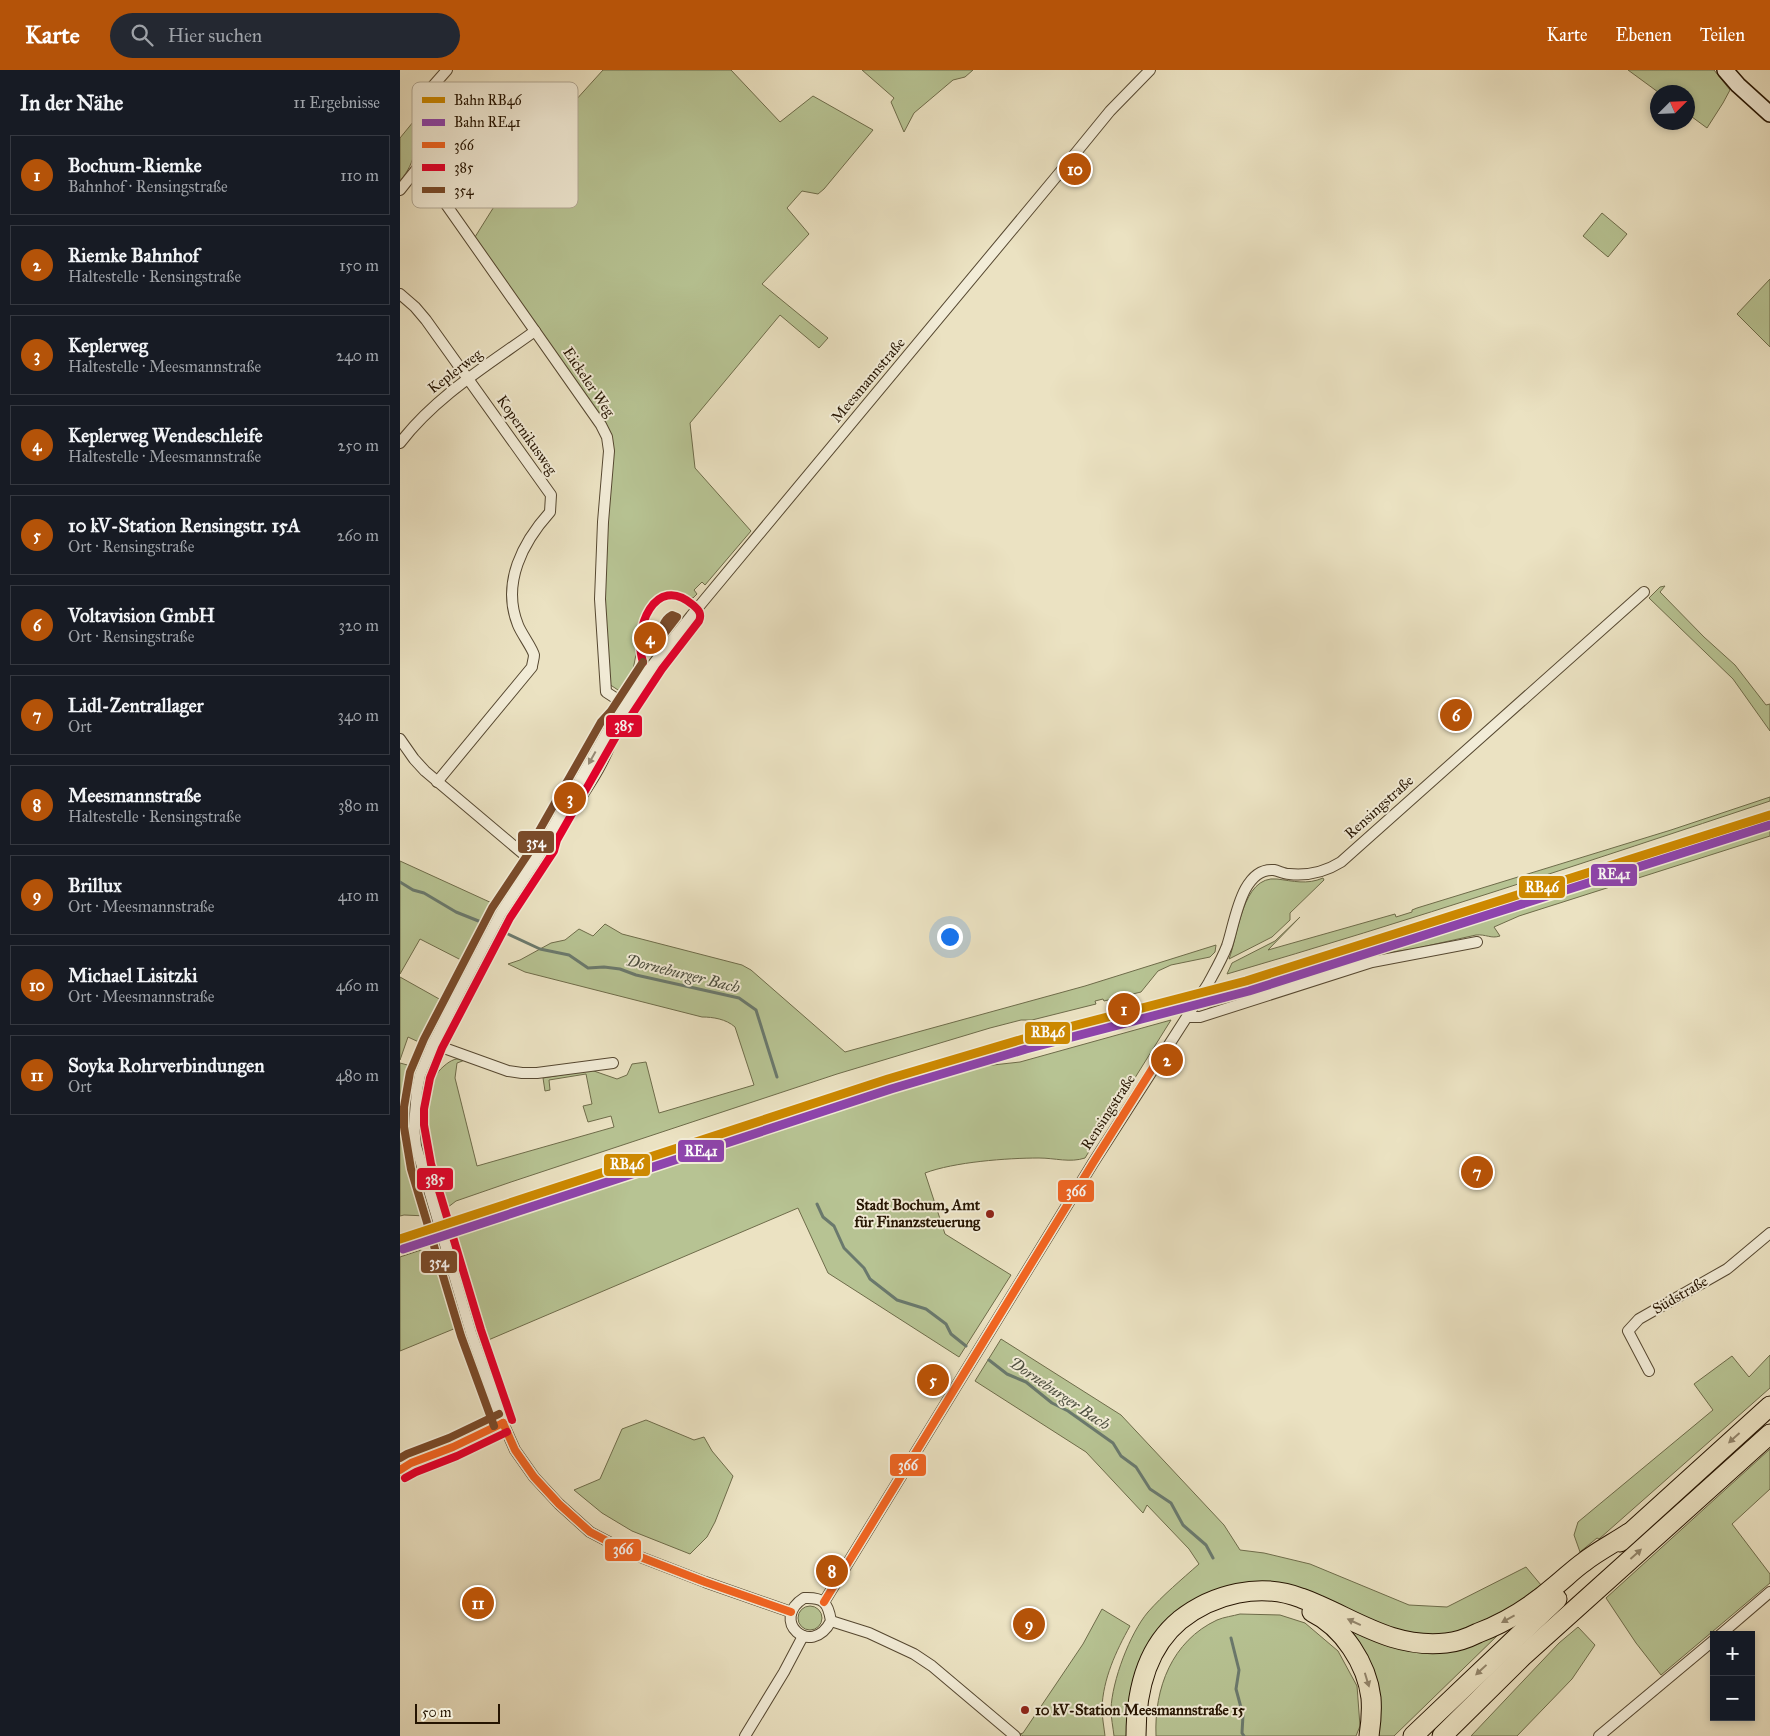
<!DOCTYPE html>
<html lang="de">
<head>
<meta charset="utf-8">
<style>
	:root { --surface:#171b24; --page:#242831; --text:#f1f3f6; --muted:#9ea1a6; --line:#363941; --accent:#b45309 }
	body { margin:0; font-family:"IM FELL Great Primer",serif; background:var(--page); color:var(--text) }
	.controls { position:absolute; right:15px; bottom:15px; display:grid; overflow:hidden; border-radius:0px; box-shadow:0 2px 8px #0003 }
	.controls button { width:45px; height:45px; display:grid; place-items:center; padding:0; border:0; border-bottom:1px solid var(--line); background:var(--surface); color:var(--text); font:25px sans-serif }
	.compass { position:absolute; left:1250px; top:15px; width:45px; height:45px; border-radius:50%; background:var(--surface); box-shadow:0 2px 8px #0003; rotate:66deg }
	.scale { position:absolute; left:15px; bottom:12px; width:85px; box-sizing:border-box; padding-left:5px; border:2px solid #251401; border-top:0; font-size:14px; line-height:18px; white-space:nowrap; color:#251401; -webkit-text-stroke:4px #f2ecd7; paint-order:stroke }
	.you { position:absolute; left:549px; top:866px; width:18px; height:18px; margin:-12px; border:4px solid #fff; border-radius:50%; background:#1a73e8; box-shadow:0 0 0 8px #1a73e833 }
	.badge { display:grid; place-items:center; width:32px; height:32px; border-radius:50%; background:var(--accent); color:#fff; font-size:16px; font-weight:700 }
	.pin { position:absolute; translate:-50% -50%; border:2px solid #fff; box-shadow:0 1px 5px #0006 }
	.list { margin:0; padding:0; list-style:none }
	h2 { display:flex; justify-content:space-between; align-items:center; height:65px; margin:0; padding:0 20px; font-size:21px }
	h2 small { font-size:16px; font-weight:400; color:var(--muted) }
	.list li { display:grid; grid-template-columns:32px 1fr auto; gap:15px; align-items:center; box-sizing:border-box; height:80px; margin:0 10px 10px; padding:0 10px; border:1px solid var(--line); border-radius:0px }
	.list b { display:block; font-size:19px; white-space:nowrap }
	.list p { margin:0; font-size:16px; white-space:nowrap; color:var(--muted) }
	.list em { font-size:16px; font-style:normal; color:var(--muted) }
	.icon { flex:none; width:28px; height:28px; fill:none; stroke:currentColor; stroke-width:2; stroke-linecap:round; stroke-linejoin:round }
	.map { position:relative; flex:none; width:1370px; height:1666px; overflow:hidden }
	header { display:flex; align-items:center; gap:30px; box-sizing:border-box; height:70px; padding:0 25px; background:var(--accent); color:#fff }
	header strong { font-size:24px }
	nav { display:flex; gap:28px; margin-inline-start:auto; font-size:18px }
	.search { width:350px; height:45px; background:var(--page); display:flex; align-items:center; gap:12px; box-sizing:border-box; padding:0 18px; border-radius:28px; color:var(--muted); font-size:19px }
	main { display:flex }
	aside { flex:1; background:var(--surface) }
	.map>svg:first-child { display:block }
	.green { fill:#b7c393; stroke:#6e6c4a }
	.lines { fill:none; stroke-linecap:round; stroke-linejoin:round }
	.stream { stroke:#6a796d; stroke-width:3 }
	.street-casing { stroke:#564831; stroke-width:12 }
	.secondary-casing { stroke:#251401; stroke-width:18 }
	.highway-casing { stroke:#251401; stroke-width:21 }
	.street { stroke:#f2ecd7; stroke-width:10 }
	.secondary { stroke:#f2ecd7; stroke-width:15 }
	.highway { stroke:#ebe2c2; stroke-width:19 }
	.bus-1-casing { stroke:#f2ecd7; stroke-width:11 }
	.bus-2-casing { stroke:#f2ecd7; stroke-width:11 }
	.bus-3-casing { stroke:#f2ecd7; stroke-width:11 }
	.bus-1 { stroke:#f26522; stroke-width:8 }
	.bus-2 { stroke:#e4002b; stroke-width:8 }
	.bus-3 { stroke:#7a4b2a; stroke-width:8 }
	.rail-1-casing { stroke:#f2ecd7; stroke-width:12 }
	.rail-2-casing { stroke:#f2ecd7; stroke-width:12 }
	.rail-1 { stroke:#cd8900; stroke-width:9 }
	.rail-2 { stroke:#8e44ad; stroke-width:9 }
	.oneway { fill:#968b77 }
	.oneway2 { fill:#92856b }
	.poi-dot { fill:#8f2418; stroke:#f2ecd7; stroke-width:2 }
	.labels { text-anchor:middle; stroke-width:4; stroke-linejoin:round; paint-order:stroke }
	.street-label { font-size:15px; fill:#251401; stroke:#f2ecd7 }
	.poi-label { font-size:15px; font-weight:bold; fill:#251401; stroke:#f2ecd7; text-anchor:end }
	.water-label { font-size:16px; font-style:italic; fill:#4d4f40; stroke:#f2ecd7 }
	.key { fill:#f2ecd7; stroke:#b4ab97; stroke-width:1 }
	.key-label { font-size:14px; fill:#251401 }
	.line-badge { stroke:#f2ecd7; stroke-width:2 }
	.badge-label { font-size:14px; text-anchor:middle; font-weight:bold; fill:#fff }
</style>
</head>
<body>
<header>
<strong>Karte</strong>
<div class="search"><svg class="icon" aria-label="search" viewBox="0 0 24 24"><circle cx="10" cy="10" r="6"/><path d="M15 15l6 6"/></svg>Hier suchen</div>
<nav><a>Karte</a><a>Ebenen</a><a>Teilen</a></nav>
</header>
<main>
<aside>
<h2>In der Nähe<small>11 Ergebnisse</small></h2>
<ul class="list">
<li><span class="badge">1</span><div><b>Bochum-Riemke</b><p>Bahnhof · Rensingstraße</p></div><em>110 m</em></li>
<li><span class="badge">2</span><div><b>Riemke Bahnhof</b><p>Haltestelle · Rensingstraße</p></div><em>150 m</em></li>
<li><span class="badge">3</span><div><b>Keplerweg</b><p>Haltestelle · Meesmannstraße</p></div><em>240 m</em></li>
<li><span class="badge">4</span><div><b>Keplerweg Wendeschleife</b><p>Haltestelle · Meesmannstraße</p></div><em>250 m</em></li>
<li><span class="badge">5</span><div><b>10 kV-Station Rensingstr. 15A</b><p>Ort · Rensingstraße</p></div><em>260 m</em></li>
<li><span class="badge">6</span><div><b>Voltavision GmbH</b><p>Ort · Rensingstraße</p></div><em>320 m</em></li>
<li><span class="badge">7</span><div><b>Lidl-Zentrallager</b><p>Ort</p></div><em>340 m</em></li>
<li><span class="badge">8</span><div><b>Meesmannstraße</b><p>Haltestelle · Rensingstraße</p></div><em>380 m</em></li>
<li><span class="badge">9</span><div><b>Brillux</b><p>Ort · Meesmannstraße</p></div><em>410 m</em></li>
<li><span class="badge">10</span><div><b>Michael Lisitzki</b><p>Ort · Meesmannstraße</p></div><em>460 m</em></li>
<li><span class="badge">11</span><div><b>Soyka Rohrverbindungen</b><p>Ort</p></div><em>480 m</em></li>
</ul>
</aside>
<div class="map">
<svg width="1370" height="1666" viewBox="0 0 1370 1666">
	<rect width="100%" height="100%" fill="#ebe2c2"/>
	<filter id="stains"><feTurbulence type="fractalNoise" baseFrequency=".004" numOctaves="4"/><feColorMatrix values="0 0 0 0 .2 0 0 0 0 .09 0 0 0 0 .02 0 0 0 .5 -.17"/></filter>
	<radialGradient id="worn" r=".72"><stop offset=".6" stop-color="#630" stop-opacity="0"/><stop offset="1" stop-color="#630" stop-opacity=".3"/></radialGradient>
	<!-- green -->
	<g class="green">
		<path d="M203 0H331L380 52 413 26 473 60 424 119 418 124 402 121 387 138 409 164 362 214 428 268 419 278 380 245 290 353 295 398 351 461 305 515 302 512 294 520 297 524 293 528C270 524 252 520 243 548L232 605 221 622 209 614 204 519 212 378 128 246 75 167 127 84Z"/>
		<path d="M462 0H573L565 7 553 10 514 43 504 62 491 32 494 28Z"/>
		<path d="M1228 0H1314L1330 20 1323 33 1307 58 1288 44V22H1258Z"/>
		<path d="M18 46 19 47C16 73 17 91 0 111V68Z"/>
		<path d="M1202 143 1227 164 1208 187 1183 166Z"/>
		<path d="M1370 209V277L1337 244Z"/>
		<path d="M1265 516 1260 522 1304 567 1335 595 1366 635 1370 634V661L1333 609 1249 528 1260 517Z"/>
		<path d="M1370 727V731C1190 791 1009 851 827 904L832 893 875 871 900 847 868 880 995 844 996 847 1012 842V840L1017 838 1271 760Z"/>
		<path d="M1370 750V766L1119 846 1094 857 1100 866C1091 869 1086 864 1076 865L1013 879 972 885 809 938 818 921 890 902Z"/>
		<path d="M0 791 94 834 63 891 20 869 0 904Z"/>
		<path d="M923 808 924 810 890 843V850L872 867 829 889C838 866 842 805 877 809 893 811 907 815 923 808Z"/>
		<path d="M205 854 222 864 342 895 351 900 445 982 685 916 816 875 815 882 810 887 771 895 758 901 741 922 704 931 703 929 695 931 696 934 632 950H621L590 958 437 1004 111 1112 56 1131 43 1141C35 1106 11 1023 44 996 51 990 57 987 65 990L57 993 55 1008 77 1096 214 1057 211 1046 188 1052 183 1036 192 1034 186 1004 149 1010 150 1020 145 1021 143 1008 191 1000 217 1009 227 1005 232 994 246 992 259 1043 354 1015 335 957C326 949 313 947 302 947L125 902 108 894 120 890 151 873 165 870 179 859 193 866Z"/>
		<path d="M0 907 41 930 21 973 8 967 0 990Z"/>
		<path d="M771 950 685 1088C670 1093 655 1088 639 1088 607 1088 554 1092 525 1103L545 1164 611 1205 559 1287 428 1203 398 1138 86 1271 56 1165 575 997 620 992Z"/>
		<path d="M0 993 11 996 6 1008 3 1056 7 1088 19 1118 27 1146 4 1145 0 1146Z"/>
		<path d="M21 1180 41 1198 43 1220 56 1258 0 1281V1187Z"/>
		<path d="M601 1269 721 1345 824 1455 840 1480 864 1483 910 1494 1009 1535 1047 1537 1126 1497 1141 1515 1103 1543 1053 1565 1001 1564 898 1520 779 1541 729 1666H714C713 1657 711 1648 711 1639 712 1611 730 1563 748 1542 763 1525 781 1510 799 1494L789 1479 747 1435 743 1443 686 1382 575 1311Z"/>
		<path d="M1370 1285V1318L1199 1469 1197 1468 1180 1482 1174 1465 1178 1452 1313 1340 1294 1314 1332 1286 1349 1307Z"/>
		<path d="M246 1350 294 1370 304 1367 312 1381 333 1406 315 1452 307 1467 290 1484 232 1461 202 1443 174 1420 200 1409 222 1359Z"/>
		<path d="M1370 1379V1419L1332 1454 1370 1504V1513L1261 1605 1236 1573 1206 1528Z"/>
		<circle cx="410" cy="1548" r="12"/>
		<path d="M702 1539 730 1556C716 1581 703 1609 702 1638 702 1647 704 1657 705 1666H623L620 1664 623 1663 683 1574Z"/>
		<path d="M840 1544 880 1545 905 1553 938 1581 957 1616 960 1656 956 1666H756C754 1618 772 1571 817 1550 824 1547 833 1546 840 1544Z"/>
		<path d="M937 1552 975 1568 1100 1563 994 1666H975L977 1655Z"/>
		<path d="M1178 1557 1195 1575 1172 1609 1117 1666H1071L1159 1573Z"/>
	</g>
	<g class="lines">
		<!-- stream -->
		<g class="stream">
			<path d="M0 812 13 820 24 823 56 842 81 852"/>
			<path d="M108 864 140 879 169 885 188 898 204 897 220 899 236 905 339 928 356 940 377 1007"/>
			<path d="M417 1134 423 1147 434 1156 444 1178 464 1198 470 1209 497 1230 526 1239 546 1254 551 1264 566 1276"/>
			<path d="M589 1290 607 1304 626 1312 652 1333 668 1341 713 1373 721 1386 736 1397 750 1419 771 1433 783 1455 806 1475 813 1488"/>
			<path d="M831 1568 839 1600 836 1619 843 1645 842 1663 844 1666"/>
		</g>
		<!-- street casing -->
		<g class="street-casing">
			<g id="street">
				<path d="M19 96 201 355 207 367 209 381 203 452 200 529 206 622 226 635"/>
				<path d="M0 120 19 96 27 28 32 17 47 0"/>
				<path d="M0 224 15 237 26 250 151 425 150 442C123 472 101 513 118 555 121 563 133 579 134 585 134 589 132 594 132 597L37 712"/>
				<path d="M0 373C36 326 88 295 135 261"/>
				<path d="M0 669 14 689 25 701 134 793"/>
				<path d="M157 763C179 729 208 693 217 653"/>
				<path d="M787 947H800L972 892 1077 872"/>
				<path d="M33 974 108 1001 122 1003H137L213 993"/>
				<path d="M1249 1301 1228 1261 1239 1249 1327 1199 1370 1163"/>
				<path d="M0 1400 11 1393 53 1377 103 1353"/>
				<path d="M404 1528C423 1527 428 1532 431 1551 411 1589 369 1550 404 1528Z"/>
				<path d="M424 1532 693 1093 808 914C815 901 822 889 827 876 835 853 841 797 874 800 879 801 884 804 889 804 908 806 925 802 941 792L1244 522"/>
				<path d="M391 1542 305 1512 230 1483 190 1462 159 1434 134 1407 115 1380 103 1353 71 1263 16 1076 14 1056 17 1020 20 1005 33 974 55 931 101 843 145 776 148 766 210 657 219 647 254 593 291 546 661 101 710 41 750 0"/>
				<path d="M431 1551 469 1563 514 1584 532 1596 615 1666"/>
				<path d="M1320 1565 1370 1522"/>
				<path d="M345 1666 384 1602 403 1566"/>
				<path d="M1199 1666 1314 1570"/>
			</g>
		</g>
		<!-- secondary casing -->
		<g class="secondary-casing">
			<path id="secondary" d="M1325 0 1338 15 1370 44"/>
		</g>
		<!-- highway casing -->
		<g class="highway-casing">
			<g id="highway">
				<path d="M1220 1472 1370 1336"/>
				<path d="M912 1542C943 1557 967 1594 971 1628 972 1641 971 1653 969 1666"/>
				<path d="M736 1666C736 1623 745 1579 780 1550 813 1524 860 1512 901 1528 951 1546 989 1579 1046 1573 1057 1572 1068 1568 1078 1563 1107 1552 1132 1536 1155 1516 1165 1508 1174 1499 1184 1492 1198 1481 1214 1473 1229 1463"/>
				<path d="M1013 1666 1157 1529"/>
				<path d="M1042 1666 1122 1587 1370 1364"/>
			</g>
		</g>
		<!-- street -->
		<use href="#street" class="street"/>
		<!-- secondary -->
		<use href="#secondary" class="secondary"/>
		<!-- highway -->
		<use href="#highway" class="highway"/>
		<!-- bus-1 casing -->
		<g class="bus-1-casing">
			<g id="bus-1">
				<path d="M103 1353 115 1380 134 1407 159 1434 190 1462 230 1483 305 1512 391 1542"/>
				<path d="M0 1400 11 1393 53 1377 103 1353"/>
				<path d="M424 1532 693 1093 761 985"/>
			</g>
		</g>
		<!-- bus-2 casing -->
		<g class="bus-2-casing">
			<g id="bus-2">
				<path d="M112 1350 81 1260 31 1094 24 1055V1039L30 1008 42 978 110 848 154 781 157 770 218 663 227 652 262 599 299 551C302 544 299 540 293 535 255 502 232 560 243 592"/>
				<path d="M5 1408 16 1402 57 1386 107 1362"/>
			</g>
		</g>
		<!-- bus-3 casing -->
		<g class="bus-3-casing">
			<g id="bus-3">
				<path d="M272 545 277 547 260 569C261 560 263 550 272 545Z"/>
				<path d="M94 1356 61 1266 11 1099 4 1057V1037L10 1002 24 969 92 838 136 772 139 761 201 652 211 641 243 592"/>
				<path d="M0 1388 7 1384 49 1368 99 1344"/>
			</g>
		</g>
		<!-- bus-1 -->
		<use href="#bus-1" class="bus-1"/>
		<!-- bus-2 -->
		<use href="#bus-2" class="bus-2"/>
		<!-- bus-3 -->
		<use href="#bus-3" class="bus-3"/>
		<!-- rail-1 casing -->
		<g class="rail-1-casing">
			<path id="rail-1" d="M0 1169 488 1009 623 969 846 911 1370 745"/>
		</g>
		<!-- rail-2 casing -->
		<g class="rail-2-casing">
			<path id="rail-2" d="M3 1179 491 1019 626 979 849 921 1370 755"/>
		</g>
		<!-- rail-1 -->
		<use href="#rail-1" class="rail-1"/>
		<!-- rail-2 -->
		<use href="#rail-2" class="rail-2"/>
	</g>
	<!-- one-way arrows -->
	<defs><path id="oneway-solid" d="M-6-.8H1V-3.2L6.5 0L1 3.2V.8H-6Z" transform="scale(1.25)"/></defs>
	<use class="oneway" href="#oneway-solid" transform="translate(192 688) rotate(119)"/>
	<g class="oneway2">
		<use href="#oneway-solid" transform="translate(1334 1368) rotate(138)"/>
		<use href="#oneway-solid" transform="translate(1236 1484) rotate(-42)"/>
		<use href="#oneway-solid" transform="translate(1108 1549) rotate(151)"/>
		<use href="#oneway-solid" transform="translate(954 1552) rotate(-155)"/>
		<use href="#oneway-solid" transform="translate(1081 1600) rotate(137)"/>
		<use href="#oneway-solid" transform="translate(967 1610) rotate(73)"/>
	</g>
	<!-- markers -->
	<g class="poi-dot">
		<circle cx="590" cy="1144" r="5"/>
		<circle cx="625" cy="1640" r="5"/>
	</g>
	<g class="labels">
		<!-- street labels -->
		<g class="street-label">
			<text transform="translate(55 301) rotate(-37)" y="5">Keplerweg</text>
			<text transform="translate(468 310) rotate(-50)" y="5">Meesmannstraße</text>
			<text transform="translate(189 312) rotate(56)" y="5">Eickeler Weg</text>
			<text transform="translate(127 365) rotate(55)" y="5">Kopernikusweg</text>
			<text transform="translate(979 737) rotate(-42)" y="5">Rensingstraße</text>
			<text transform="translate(708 1042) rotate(-57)" y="5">Rensingstraße</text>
			<text transform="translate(1280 1225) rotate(-30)" y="5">Südstraße</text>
		</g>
		<!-- poi labels -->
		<g class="poi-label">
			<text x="580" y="1140">Stadt Bochum, Amt<tspan x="580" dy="17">für Finanzsteuerung</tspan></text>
			<text x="635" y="1645" text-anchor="start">10 kV-Station Meesmannstraße 15</text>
		</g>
		<!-- water labels -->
		<g class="water-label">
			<text transform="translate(283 903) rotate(14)" y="6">Dorneburger Bach</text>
			<text transform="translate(660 1323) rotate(34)" y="6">Dorneburger Bach</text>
		</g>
	</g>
	<!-- legend -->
	<rect x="12" y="12" width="166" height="126" rx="8" class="key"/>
	<rect x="22" y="27" width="23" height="6" fill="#cd8900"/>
	<rect x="22" y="49" width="23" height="7" fill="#8e44ad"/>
	<rect x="22" y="72" width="23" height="6" fill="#f26522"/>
	<rect x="22" y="94" width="23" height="7" fill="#e4002b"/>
	<rect x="22" y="117" width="23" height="6" fill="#7a4b2a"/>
	<g class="key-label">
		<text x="54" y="35">Bahn RB46</text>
		<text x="54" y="57">Bahn RE41</text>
		<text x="54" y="80">366</text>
		<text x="54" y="102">385</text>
		<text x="54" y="125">354</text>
	</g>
	<g class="line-badge">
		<rect x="205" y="644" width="38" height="24" rx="5" fill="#e4002b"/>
		<rect x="117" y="760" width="38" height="24" rx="5" fill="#7a4b2a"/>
		<rect x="1190" y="793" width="48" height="24" rx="5" fill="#8e44ad"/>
		<rect x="1118" y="805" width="48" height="24" rx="5" fill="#cd8900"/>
		<rect x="624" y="951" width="47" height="24" rx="5" fill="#cd8900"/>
		<rect x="277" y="1069" width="48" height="24" rx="5" fill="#8e44ad"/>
		<rect x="203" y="1083" width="48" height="24" rx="5" fill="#cd8900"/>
		<rect x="16" y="1097" width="38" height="24" rx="5" fill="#e4002b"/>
		<rect x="657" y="1109" width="38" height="24" rx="5" fill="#f26522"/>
		<rect x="20" y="1180" width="38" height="24" rx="5" fill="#7a4b2a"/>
		<rect x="489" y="1383" width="38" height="24" rx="5" fill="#f26522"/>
		<rect x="204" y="1468" width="38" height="24" rx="5" fill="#f26522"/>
	</g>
	<g class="badge-label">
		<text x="224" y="660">385</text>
		<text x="136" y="777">354</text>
		<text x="1214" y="809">RE41</text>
		<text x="1142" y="822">RB46</text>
		<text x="648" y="967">RB46</text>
		<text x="301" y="1086">RE41</text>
		<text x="227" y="1099">RB46</text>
		<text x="35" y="1114">385</text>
		<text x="676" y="1126">366</text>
		<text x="39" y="1197">354</text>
		<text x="508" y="1400">366</text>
		<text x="223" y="1484">366</text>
	</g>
	<rect width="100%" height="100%" filter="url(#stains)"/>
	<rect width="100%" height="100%" fill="url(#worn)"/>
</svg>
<div class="controls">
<button>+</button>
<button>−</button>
</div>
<svg class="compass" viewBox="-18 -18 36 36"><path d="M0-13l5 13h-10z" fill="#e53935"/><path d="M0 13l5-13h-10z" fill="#9ea1a6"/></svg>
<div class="scale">50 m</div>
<div class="you"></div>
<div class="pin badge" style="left:724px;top:939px">1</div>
<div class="pin badge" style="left:767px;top:990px">2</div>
<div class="pin badge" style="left:170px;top:728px">3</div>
<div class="pin badge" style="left:250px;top:568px">4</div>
<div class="pin badge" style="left:533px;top:1310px">5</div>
<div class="pin badge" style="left:1056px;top:645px">6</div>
<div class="pin badge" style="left:1077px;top:1102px">7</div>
<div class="pin badge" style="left:432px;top:1501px">8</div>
<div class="pin badge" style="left:629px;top:1554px">9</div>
<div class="pin badge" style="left:675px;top:99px">10</div>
<div class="pin badge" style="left:78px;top:1533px">11</div>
</div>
</main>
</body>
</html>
